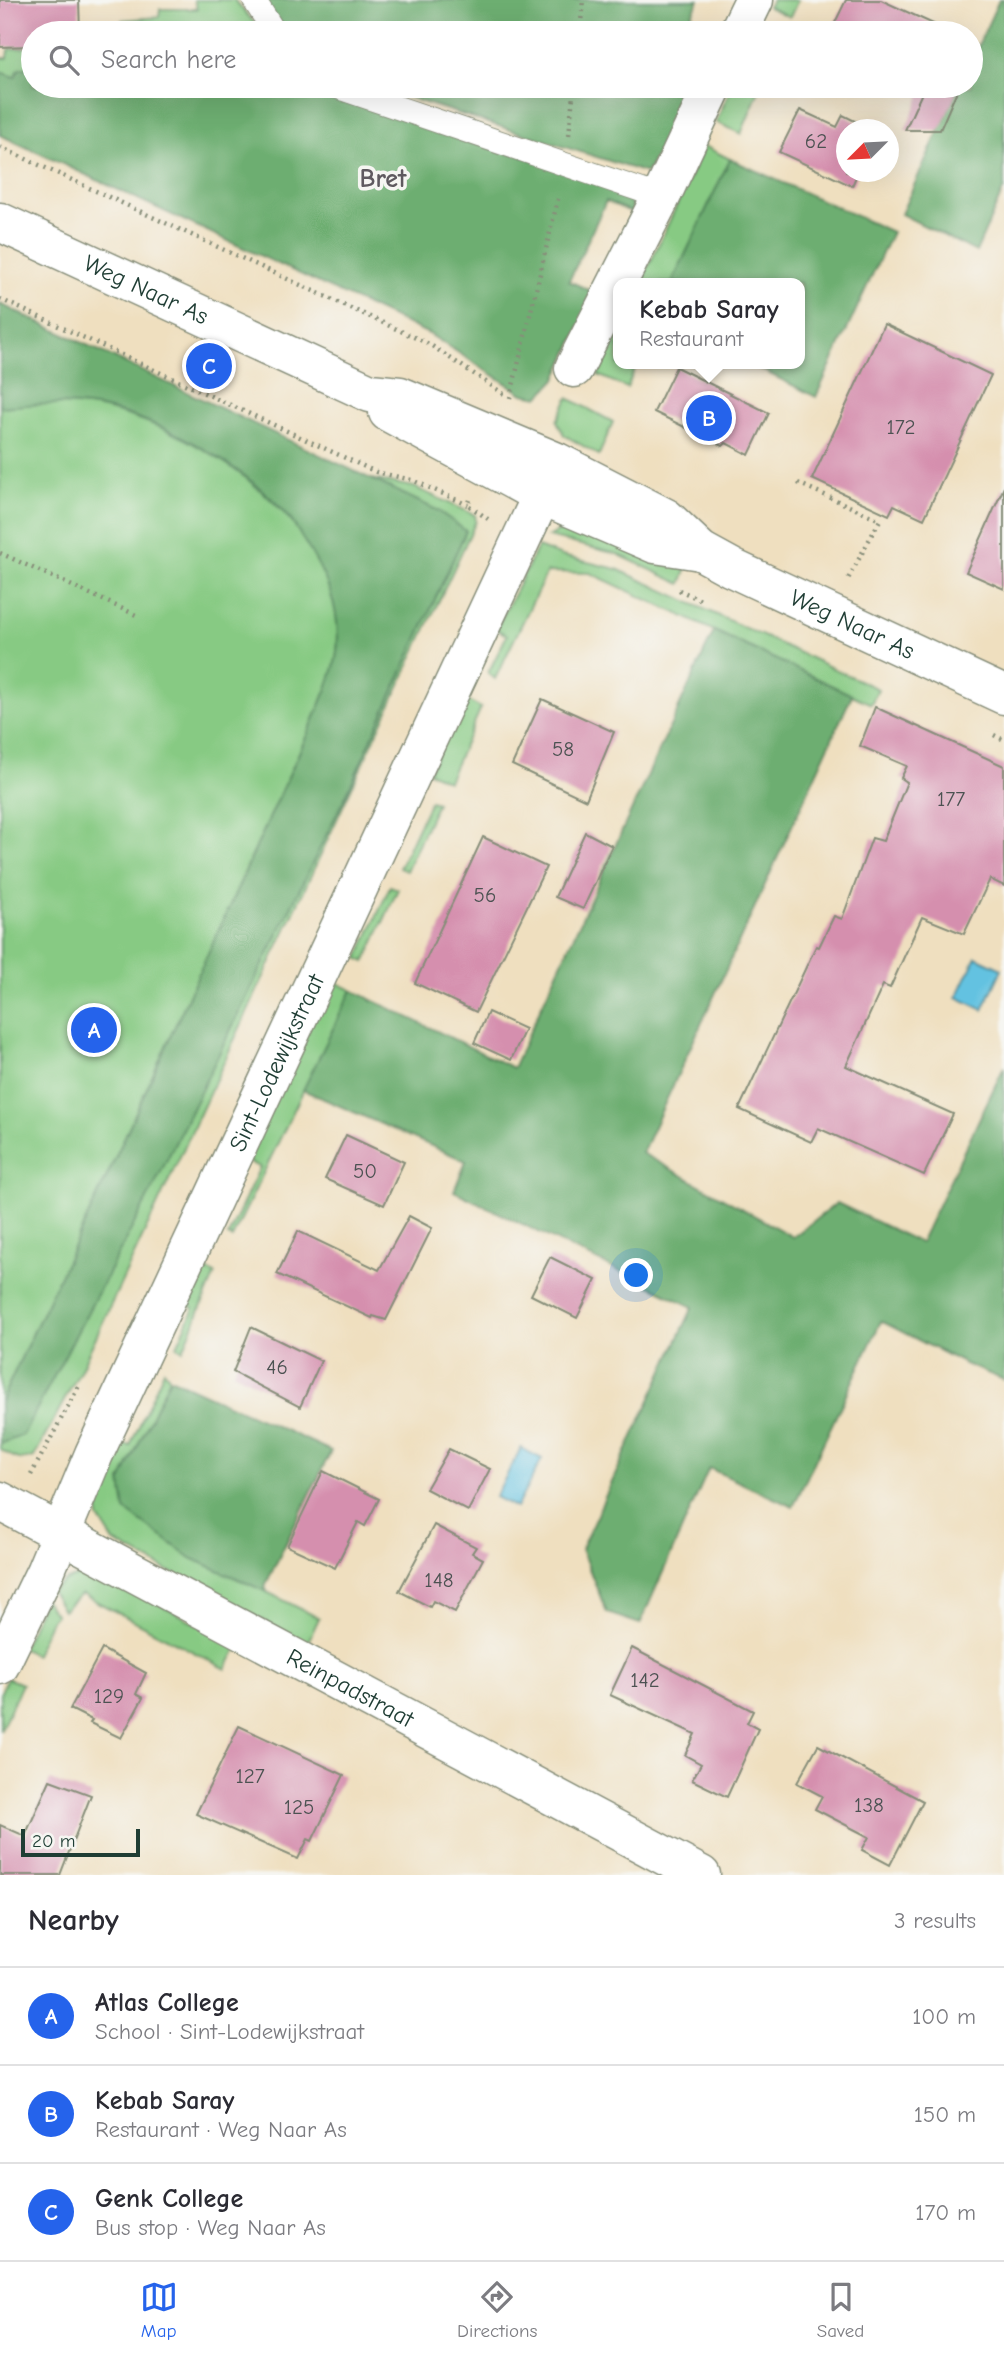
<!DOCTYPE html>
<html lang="en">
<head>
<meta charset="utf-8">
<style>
	:root { --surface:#fff; --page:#f2f2f3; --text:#2b2b33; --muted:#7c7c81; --line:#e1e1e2; --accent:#2563eb }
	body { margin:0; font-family:"Comic Neue",sans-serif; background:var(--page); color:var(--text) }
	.compass { position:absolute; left:836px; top:119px; width:63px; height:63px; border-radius:50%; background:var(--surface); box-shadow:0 7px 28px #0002; rotate:246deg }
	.scale { position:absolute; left:21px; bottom:18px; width:119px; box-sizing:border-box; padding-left:7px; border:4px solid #1f3d34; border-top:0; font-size:19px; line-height:24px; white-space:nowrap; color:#1f3d34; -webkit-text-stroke:5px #f6f6f2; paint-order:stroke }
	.you { position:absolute; left:637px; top:1276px; width:24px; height:24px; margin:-18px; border:5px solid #fff; border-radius:50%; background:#1a73e8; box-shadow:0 0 0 10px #1a73e833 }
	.badge { display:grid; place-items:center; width:46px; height:46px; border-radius:50%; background:var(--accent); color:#fff; font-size:23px; font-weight:700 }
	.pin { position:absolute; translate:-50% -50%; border:4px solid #fff; box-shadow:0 2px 7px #0006 }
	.popup { position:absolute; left:613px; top:278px; width:192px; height:91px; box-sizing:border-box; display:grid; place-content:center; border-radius:14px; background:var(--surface); filter:drop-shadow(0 2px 5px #0005); font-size:23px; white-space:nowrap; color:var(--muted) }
	.popup b { font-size:26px; color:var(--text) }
	.popup::after { content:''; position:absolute; left:50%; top:100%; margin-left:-14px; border:14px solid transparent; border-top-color:var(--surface) }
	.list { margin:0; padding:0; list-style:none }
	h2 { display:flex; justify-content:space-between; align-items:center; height:91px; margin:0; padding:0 28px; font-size:30px }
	h2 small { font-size:23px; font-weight:400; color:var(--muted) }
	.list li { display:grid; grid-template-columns:46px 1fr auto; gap:21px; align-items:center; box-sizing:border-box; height:98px; padding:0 28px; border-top:2px solid var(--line) }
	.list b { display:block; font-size:26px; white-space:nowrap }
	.list p { margin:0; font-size:23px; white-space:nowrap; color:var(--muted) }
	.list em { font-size:23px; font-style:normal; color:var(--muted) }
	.icon { flex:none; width:38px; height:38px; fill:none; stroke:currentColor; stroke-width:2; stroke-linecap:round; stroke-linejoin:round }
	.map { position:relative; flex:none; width:1004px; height:1875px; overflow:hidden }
	.search { position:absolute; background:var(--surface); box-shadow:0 7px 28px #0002; left:21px; right:21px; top:21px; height:77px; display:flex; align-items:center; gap:18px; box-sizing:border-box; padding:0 24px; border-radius:38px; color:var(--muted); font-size:26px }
	.sheet { height:385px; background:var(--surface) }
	nav { display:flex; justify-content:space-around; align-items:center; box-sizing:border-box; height:98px; border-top:2px solid var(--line); background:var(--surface); font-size:19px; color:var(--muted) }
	nav a { display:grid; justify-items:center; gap:4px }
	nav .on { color:var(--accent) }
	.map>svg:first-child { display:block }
	.green { fill:#87ca83; stroke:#53845c; stroke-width:2 }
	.forest { fill:#6dae71; stroke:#467652; stroke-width:2 }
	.water { fill:#63c2e1; stroke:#41808a; stroke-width:2 }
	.building { fill:#d58fae }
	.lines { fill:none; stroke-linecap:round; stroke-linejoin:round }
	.lane-casing { stroke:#878e7a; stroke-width:25 }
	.street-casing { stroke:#878e7a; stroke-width:41 }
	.secondary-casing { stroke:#878e7a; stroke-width:41 }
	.path { stroke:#878e7a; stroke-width:4.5; stroke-dasharray:2 5; stroke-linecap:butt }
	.lane { stroke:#fff; stroke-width:23 }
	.street { stroke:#fff; stroke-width:38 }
	.secondary { stroke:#fff; stroke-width:38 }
	.labels { text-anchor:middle; stroke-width:7; stroke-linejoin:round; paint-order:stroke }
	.number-label { font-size:21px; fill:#4c5252 }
	.street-label { font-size:24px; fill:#1f3d34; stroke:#f6f6f2 }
	.neighbourhood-label { font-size:26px; font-weight:bold; fill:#5f5a5f; stroke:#f6f6f2 }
</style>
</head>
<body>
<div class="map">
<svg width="1004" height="1875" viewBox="0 0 1004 1875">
	<rect width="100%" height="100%" fill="#f6f6f2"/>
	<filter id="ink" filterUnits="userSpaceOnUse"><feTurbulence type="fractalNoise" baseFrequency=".0143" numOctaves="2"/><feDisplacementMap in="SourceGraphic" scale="14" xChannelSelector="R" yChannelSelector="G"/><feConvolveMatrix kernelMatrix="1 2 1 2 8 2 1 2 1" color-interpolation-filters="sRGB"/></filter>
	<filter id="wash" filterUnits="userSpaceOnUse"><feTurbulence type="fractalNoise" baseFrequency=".00686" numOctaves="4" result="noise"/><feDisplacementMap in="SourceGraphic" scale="28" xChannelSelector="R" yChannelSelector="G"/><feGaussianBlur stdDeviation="1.57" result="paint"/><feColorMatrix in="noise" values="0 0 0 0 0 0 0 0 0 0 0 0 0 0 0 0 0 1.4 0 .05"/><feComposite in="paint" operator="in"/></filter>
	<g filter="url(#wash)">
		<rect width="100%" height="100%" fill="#efdfbf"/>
		<!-- green -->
		<g class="green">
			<path d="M194 0H234L264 33H83V29L120 27 122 20 159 17 160 9H197Z"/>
			<path d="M772 0H798L790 17 768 7Z"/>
			<path d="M33 47V67L19 69 15 77 0 72V58H8L9 49Z"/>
			<path d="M732 86H761L741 134 716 122Z"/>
			<path d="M704 146 730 159 672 283H641Z"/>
			<path d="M618 332V364H637L627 388 598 375Z"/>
			<path d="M568 398 613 422 599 455 564 435 557 421Z"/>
			<path d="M35 404C58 404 81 404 104 409 207 432 351 531 337 652 334 676 322 700 313 722L107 1176 0 1403V407Z"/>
			<path d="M372 479 414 487 475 515 476 521 81 1369 34 1457C18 1463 14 1457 0 1449V1444L23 1435 177 1139 348 791 466 531 437 510Z"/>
			<path d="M578 526 687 568 681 584 617 554 548 537 563 529Z"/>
			<path d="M538 547 562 556 617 569 878 689 871 704 590 573 547 572 495 679 488 673 507 635 496 629Z"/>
			<path d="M463 698 481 708 448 781 429 772Z"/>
			<path d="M430 801 437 803 406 871 399 868Z"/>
			<path d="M390 886 398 889 365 962 358 958Z"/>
			<path d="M331 980 352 990 232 1238 228 1236 260 1167 246 1161Z"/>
			<path d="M199 1266 215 1274 183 1350 177 1346 194 1308 181 1302Z"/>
			<path d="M164 1370 170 1378 121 1481 191 1558 267 1592 319 1618 307 1644 114 1542 99 1518 97 1485 116 1441 130 1446Z"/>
			<path d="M86 1573 110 1578 239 1646 226 1669 82 1594 63 1610 51 1592 65 1581Z"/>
			<path d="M44 1599 56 1615 52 1618 35 1655 22 1649Z"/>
			<path d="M7 1678 22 1684 0 1731V1694Z"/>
		</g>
		<!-- forest -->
		<g class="forest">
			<path d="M263 0H699L683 33H286Z"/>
			<path d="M999 0H1004V188L976 252 901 214 959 86H971V61Z"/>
			<path d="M33 67V86H319L625 191 632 204 633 213 606 201 569 281 596 293 556 379 539 397 523 394 429 334 0 135V72L15 77 19 69Z"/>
			<path d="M372 86H692L647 173Z"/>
			<path d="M730 159 892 232 816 397 750 364H800V283H672Z"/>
			<path d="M0 304 437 510 466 531 348 791 152 1190 23 1435 0 1444V1403L107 1176 313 722C322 700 334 676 337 652 342 608 325 573 302 538 297 529 291 519 284 511 241 465 164 420 101 408 67 402 34 404 0 407Z"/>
			<path d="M714 631 852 695 642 1153 793 1237 837 1203 920 1243 1004 1067V1380L965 1364 881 1321 793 1507 709 1468 640 1624 607 1613 581 1549 693 1307 454 1191 466 1161 303 1090 352 990 513 1068Z"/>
			<path d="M170 1378 331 1451 265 1586 267 1592 191 1558 125 1510 121 1481Z"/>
		</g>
		<!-- water -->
		<g class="water">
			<path d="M976 957 1002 969 983 1010 957 997Z"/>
			<path d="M521 1448 542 1459 516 1508 495 1497Z"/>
		</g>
		<g id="blocks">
			<!-- building -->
			<g class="building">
				<path d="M0 0H79L80 33H33V46L0 47Z"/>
				<path d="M846 0H881L953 33H830Z"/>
				<path d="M925 86H959L940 130H905Z"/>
				<path d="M800 110 837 127 843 115 873 130H846V172H858L852 186 779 152Z"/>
				<path d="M884 324 991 375 924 519 894 505 889 515 812 479Z"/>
				<path d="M676 367 769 413 749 455 726 443 723 446 654 412Z"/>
				<path d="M1004 487V589L966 572Z"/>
				<path d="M542 699 614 732 586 800 512 765Z"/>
				<path d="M875 707 1004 766V886L990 879 964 934 922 917 890 988 883 985 846 1066 953 1114 924 1175 818 1128 811 1142 739 1109 816 946 819 947 834 916 842 919 872 838 883 841 907 782 901 778 907 766 860 746Z"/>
				<path d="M585 832 612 846 583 909 555 897Z"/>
				<path d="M483 837 546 867 476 1012 415 983Z"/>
				<path d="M488 1012 525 1029 511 1060 474 1043Z"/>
				<path d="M346 1135 404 1162 384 1205 325 1179Z"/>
				<path d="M409 1216 432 1228 386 1320 373 1316 372 1318 277 1274 298 1231 379 1270Z"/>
				<path d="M550 1257 596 1280 577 1318 531 1295Z"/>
				<path d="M251 1327 321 1361 300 1407 233 1372Z"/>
				<path d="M449 1449 490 1469 468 1511 426 1489Z"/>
				<path d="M323 1471 379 1499 365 1526 358 1522 335 1568 287 1546Z"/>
				<path d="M434 1525 476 1547 472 1553 483 1559 455 1612 433 1601 430 1607 399 1591Z"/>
				<path d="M632 1648 753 1711 747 1723 758 1729 727 1797 692 1780 701 1764 685 1755 695 1734 610 1695Z"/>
				<path d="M102 1649 146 1673 136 1694 143 1698 121 1738 90 1723 92 1720 70 1709Z"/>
				<path d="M239 1726 344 1775 312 1841 308 1839 298 1859 196 1814Z"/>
				<path d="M818 1745 923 1801 890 1865 862 1850 869 1837 815 1809 822 1796 797 1783Z"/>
				<path d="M50 1780 91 1795 60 1875H0V1825L25 1836Z"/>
			</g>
		</g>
	</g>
	<g filter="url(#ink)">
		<use href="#blocks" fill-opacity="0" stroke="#878e7a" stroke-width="2"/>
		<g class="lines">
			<!-- lane casing -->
			<g class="lane-casing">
				<g id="lane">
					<path d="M254 0 275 33"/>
					<path d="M334 86 661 197"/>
				</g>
			</g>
			<!-- street casing -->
			<g class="street-casing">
				<g id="street">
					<path d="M738 33 754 0"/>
					<path d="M574 368 661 197 713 86"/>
					<path id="s1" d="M0 1501 701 1875"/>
					<path id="s2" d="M0 1665 45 1572 94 1454 555 467"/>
				</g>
			</g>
			<!-- secondary casing -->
			<g class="secondary-casing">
				<g id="secondary">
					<path id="s3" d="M0 222 370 393 400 396 557 462 666 518 701 551 732 568 1004 695"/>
					<path d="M388 412 541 495 655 544 701 551"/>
				</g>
			</g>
			<!-- path -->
			<g class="path">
				<path d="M580 33 583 0"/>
				<path d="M569 135 574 86"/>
				<path d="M0 147 429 344 504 394"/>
				<path d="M0 299 376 472 412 480 468 505"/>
				<path d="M510 398 559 195"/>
				<path d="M798 483 880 520 848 579"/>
				<path d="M470 500 468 505 488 519"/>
				<path d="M0 553 136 615"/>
				<path d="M679 590 703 601"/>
				<path d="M994 735 1004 740"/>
				<path d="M31 1475 80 1384"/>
			</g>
			<!-- lane -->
			<use href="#lane" class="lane"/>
			<!-- street -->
			<use href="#street" class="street"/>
			<!-- secondary -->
			<use href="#secondary" class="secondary"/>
		</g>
	</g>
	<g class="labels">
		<!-- number labels -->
		<g class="number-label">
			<text x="816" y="148">62</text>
			<text x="901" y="434">172</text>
			<text x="563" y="756">58</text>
			<text x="951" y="806">177</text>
			<text x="485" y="902">56</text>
			<text x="365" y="1178">50</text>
			<text x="277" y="1374">46</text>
			<text x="439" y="1587">148</text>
			<text x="645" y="1687">142</text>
			<text x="109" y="1703">129</text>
			<text x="250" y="1783">127</text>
			<text x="869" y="1812">138</text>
			<text x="299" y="1814">125</text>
		</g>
		<!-- street labels -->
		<g class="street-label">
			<text dy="8" stroke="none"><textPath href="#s3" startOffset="161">Weg Naar As</textPath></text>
			<text dy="8" stroke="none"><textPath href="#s3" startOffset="947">Weg Naar As</textPath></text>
			<text dy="8" stroke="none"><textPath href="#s2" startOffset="663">Sint-Lodewijkstraat</textPath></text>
			<text dy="8" stroke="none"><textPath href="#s1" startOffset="397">Reinpadstraat</textPath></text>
		</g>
		<!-- neighbourhood labels -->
		<g class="neighbourhood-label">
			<text x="383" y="187">Bret</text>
		</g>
	</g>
</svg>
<svg class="compass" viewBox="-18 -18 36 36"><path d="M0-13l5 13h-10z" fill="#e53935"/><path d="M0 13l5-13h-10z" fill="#7c7c81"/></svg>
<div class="scale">20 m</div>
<div class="you"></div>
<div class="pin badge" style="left:94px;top:1030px">A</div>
<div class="pin badge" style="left:709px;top:418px">B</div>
<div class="popup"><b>Kebab Saray</b>Restaurant</div>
<div class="pin badge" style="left:209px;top:366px">C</div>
<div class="search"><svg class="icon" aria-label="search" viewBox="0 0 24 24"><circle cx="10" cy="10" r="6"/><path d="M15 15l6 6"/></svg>Search here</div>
</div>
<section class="sheet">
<h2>Nearby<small>3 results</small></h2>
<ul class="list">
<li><span class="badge">A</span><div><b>Atlas College</b><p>School · Sint-Lodewijkstraat</p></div><em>100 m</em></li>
<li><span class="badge">B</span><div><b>Kebab Saray</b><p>Restaurant · Weg Naar As</p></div><em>150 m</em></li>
<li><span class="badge">C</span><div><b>Genk College</b><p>Bus stop · Weg Naar As</p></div><em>170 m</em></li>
</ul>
</section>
<nav>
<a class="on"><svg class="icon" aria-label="map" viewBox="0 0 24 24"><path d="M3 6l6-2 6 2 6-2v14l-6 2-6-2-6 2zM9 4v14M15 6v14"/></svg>Map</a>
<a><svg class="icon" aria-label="directions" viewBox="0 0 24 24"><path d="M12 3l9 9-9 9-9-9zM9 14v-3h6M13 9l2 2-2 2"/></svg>Directions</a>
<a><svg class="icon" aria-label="saved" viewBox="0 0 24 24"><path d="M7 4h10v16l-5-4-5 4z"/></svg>Saved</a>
</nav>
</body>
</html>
